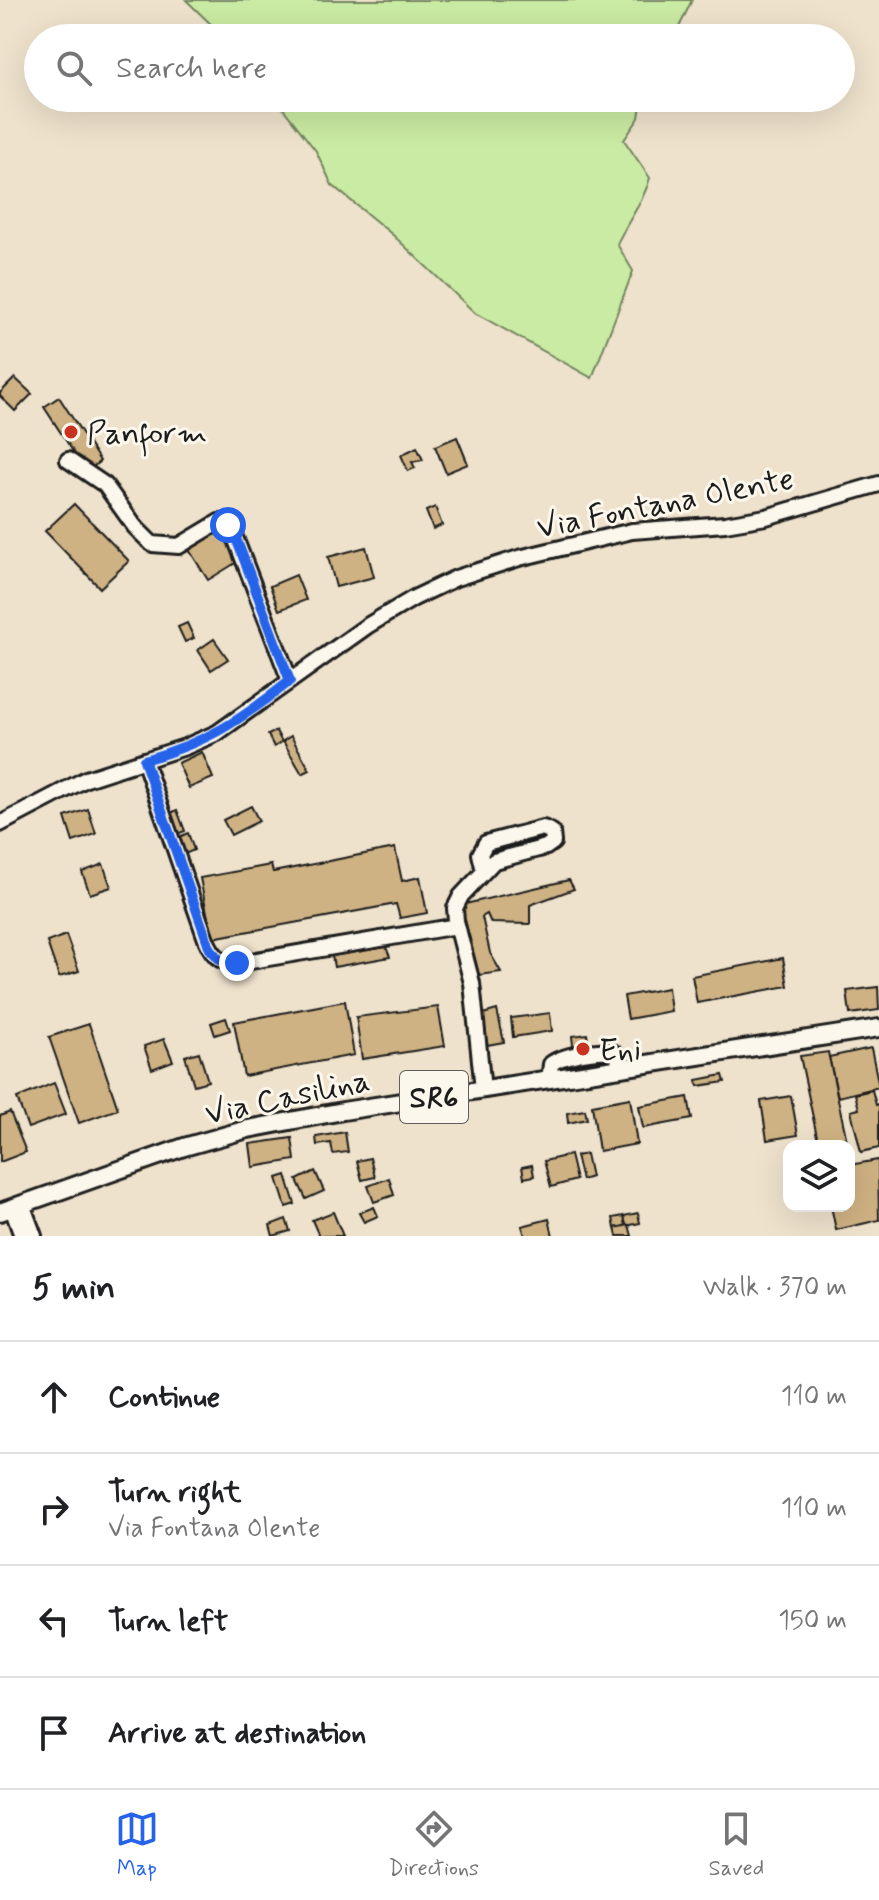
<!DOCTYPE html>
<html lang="en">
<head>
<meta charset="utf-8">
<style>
	:root { --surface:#fff; --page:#f6f6f6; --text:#202124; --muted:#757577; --line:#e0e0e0; --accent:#2563eb }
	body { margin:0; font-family:Mynerve,sans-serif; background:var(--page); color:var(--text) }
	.controls { position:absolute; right:24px; bottom:24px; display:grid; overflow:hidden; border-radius:16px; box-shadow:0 8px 32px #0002 }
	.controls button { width:72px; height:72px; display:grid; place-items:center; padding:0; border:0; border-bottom:2px solid var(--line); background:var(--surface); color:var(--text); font:40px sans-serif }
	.stop { position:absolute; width:24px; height:24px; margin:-18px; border:6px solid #2563eb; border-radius:50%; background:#fff }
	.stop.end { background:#2563eb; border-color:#fff; box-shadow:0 2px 8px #0008 }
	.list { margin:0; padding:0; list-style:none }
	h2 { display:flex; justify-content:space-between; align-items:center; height:104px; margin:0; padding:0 32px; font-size:34px }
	h2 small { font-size:26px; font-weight:400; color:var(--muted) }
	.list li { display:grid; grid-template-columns:52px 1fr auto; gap:24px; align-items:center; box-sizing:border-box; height:112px; padding:0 32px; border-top:2px solid var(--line) }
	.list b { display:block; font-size:30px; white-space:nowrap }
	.list p { margin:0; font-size:26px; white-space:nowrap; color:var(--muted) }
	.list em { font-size:26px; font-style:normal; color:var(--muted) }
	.icon { flex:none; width:44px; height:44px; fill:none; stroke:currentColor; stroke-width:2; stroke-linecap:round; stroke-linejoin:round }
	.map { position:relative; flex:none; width:879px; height:1236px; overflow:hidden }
	.search { position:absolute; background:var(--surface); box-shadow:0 8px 32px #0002; left:24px; right:24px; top:24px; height:88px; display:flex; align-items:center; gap:20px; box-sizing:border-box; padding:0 28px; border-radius:44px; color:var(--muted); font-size:30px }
	.sheet { height:552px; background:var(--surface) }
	nav { display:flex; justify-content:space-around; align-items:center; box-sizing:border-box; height:112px; border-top:2px solid var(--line); background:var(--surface); font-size:22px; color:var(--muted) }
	nav a { display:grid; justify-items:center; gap:4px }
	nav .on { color:var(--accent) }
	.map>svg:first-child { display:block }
	.green { fill:#caeba3; stroke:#738460; stroke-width:2 }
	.building { fill:#cfb283; stroke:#1c1c1c; stroke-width:2 }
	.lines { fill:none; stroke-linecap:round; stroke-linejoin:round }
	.minor-casing { stroke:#1c1c1c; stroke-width:20 }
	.major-casing { stroke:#1c1c1c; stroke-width:22 }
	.minor { stroke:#fbf7ec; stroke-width:14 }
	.major { stroke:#fbf7ec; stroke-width:16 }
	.route { stroke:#2563eb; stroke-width:10 }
	.poi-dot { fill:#c8321e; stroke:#fbf7ec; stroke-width:3 }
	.labels { text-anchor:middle; stroke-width:6; stroke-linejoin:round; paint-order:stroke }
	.shield { fill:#fbf7ec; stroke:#5f5e5a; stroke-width:2 }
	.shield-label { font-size:30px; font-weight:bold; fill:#1c1c1c }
	.poi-label { font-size:32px; fill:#1c1c1c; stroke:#fbf7ec; text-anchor:start }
	.street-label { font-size:32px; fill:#1c1c1c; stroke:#fbf7ec }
</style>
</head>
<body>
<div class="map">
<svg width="879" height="1236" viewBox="0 0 879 1236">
	<rect width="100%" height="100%" fill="#eee2cc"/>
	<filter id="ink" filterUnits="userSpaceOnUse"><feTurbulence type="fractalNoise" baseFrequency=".0125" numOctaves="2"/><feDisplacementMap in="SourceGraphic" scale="16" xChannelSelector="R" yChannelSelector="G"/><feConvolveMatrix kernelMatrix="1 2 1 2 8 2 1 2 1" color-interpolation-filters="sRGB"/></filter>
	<g filter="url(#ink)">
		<!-- green -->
		<g class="green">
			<path d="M186 0H692L674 38H225Z"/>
			<path d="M275 98H642L639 118 624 140 650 178C643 203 628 220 617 244L633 271 592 378 475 313 394 236 332 185 316 151Z"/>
		</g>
		<!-- building -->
		<g class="building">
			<path d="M15 378 32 394 15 411 0 396V393Z"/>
			<path d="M59 397 100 461 93 467 82 465 44 407Z"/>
			<path d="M457 437 468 464 446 473 435 446Z"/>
			<path d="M417 447 423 460 412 462 415 468 408 471 401 455Z"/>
			<path d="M74 504 129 561 100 588 45 531Z"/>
			<path d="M435 507 442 525 433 529 426 511Z"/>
			<path d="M221 524 242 559 208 580 186 545Z"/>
			<path d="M366 547 374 577 336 587 328 557Z"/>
			<path d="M296 575 306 600 279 610 270 586Z"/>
			<path d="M187 623 194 638 185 642 178 627Z"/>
			<path d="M214 639 228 659 211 670 198 650Z"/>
			<path d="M276 731 282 742 274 747 268 735Z"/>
			<path d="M291 736 310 770 302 774 283 741Z"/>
			<path d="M202 752 213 778 189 788 178 763Z"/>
			<path d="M251 806 259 821 231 835 223 820Z"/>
			<path d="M88 809 96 834 73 842 65 817Z"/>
			<path d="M177 810 185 831 177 834 169 814Z"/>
			<path d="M188 833 194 850 185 854 179 837Z"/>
			<path d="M395 848 402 881 420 877 427 913 400 918 396 904 212 938 200 878 271 865 273 872Z"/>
			<path d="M103 864 111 887 90 894 82 872Z"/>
			<path d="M569 880 574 889 530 905V924L491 923 487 914 482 917 490 953 501 972 479 975 461 905Z"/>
			<path d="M66 935 79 971 59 977 47 942Z"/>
			<path d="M386 947 390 957 334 967 332 956Z"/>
			<path d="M783 958 788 986 697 1003 692 976Z"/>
			<path d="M878 987 879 1010 850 1014 847 991Z"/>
			<path d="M668 988 671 1011 628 1019 624 996Z"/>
			<path d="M345 1001 354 1055 244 1076 234 1022Z"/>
			<path d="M438 1007 445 1046 362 1059 356 1017Z"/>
			<path d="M497 1010 504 1042 487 1045 483 1014Z"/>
			<path d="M550 1013 552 1031 513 1037 511 1018Z"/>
			<path d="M226 1018 230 1030 215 1035 211 1023Z"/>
			<path d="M89 1024 118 1109 79 1123 49 1037Z"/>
			<path d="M587 1034 591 1061 575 1063 572 1036Z"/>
			<path d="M164 1039 173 1061 152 1069 144 1046Z"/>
			<path d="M871 1048 879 1087 838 1097 829 1057Z"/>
			<path d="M199 1052 208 1081 194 1085 185 1056Z"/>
			<path d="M828 1052 829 1057 848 1146H819L800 1056Z"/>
			<path d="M723 1075 725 1082 698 1086 697 1080Z"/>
			<path d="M54 1083 66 1114 28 1128 17 1098Z"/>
			<path d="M872 1090 876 1105 879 1104V1148L861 1152 851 1111 859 1109 855 1094Z"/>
			<path d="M791 1096 798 1135 767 1140 761 1101Z"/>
			<path d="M688 1097 692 1119 643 1128 639 1106Z"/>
			<path d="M630 1098 637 1144 599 1151 592 1105Z"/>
			<path d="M585 1110 587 1119 568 1123 567 1113Z"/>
			<path d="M10 1112 26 1152 0 1162V1116Z"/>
			<path d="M345 1132 348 1152 333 1154 331 1143 317 1145 316 1137Z"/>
			<path d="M292 1138 295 1160 253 1167 250 1144Z"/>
			<path d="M586 1154 591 1177 582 1180 576 1156Z"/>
			<path d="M570 1155 576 1180 551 1187 544 1161Z"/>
			<path d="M370 1158 375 1177 362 1180 357 1161Z"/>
			<path d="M878 1160 879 1220 836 1230 831 1206H849V1165Z"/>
			<path d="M532 1165 534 1176 524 1178 522 1167Z"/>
			<path d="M315 1171 324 1191 306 1199 297 1180Z"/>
			<path d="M286 1175 295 1204 286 1207 277 1178Z"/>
			<path d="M389 1178 394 1195 374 1202 368 1186Z"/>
			<path d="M374 1207 378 1216 364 1222 359 1213Z"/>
			<path d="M333 1212 343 1236H319L312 1220Z"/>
			<path d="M638 1213 640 1223 626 1226 624 1216Z"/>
			<path d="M624 1216 626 1226 615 1228 613 1218Z"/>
			<path d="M286 1219 290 1231 273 1236 270 1225Z"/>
			<path d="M549 1219 553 1236H525L522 1226Z"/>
			<path d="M629 1225 632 1236H617L615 1228Z"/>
		</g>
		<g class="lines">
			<!-- minor casing -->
			<g class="minor-casing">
				<g id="minor">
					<path d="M68 460 105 485 135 527 152 544 179 546 219 522 231 527 290 681"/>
					<path d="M144 760 206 939C214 959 223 965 245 962L457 926"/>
					<path d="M0 824 86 779 185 747 217 733 367 626 414 598 456 578 519 558 632 531 725 524 766 517 879 484"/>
					<path d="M549 1080 551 1064C560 1056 600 1048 612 1052 619 1055 620 1062 623 1068"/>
					<path d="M483 1090 472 983 456 921 455 908 461 896 494 861 546 847 553 842 552 832 543 828 486 843 480 854 484 871"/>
					<path d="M22 1204 34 1236"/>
					<path d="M12 1208 22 1236"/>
				</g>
			</g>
			<!-- major casing -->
			<g class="major-casing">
				<path id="major" d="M0 1212 184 1147 248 1129 343 1111 879 1028"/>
			</g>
			<!-- minor -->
			<use href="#minor" class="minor"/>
			<!-- major -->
			<use href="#major" class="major"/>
		</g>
	</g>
	<g class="lines" filter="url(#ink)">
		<!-- route -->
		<path class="route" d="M228 525 234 533 290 681C238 722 208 742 144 760L210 949 220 960 237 963"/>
	</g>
	<!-- markers -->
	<g class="poi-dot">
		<circle cx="71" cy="432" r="8"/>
		<circle cx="583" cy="1049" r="8"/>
	</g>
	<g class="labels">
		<!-- shield labels -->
		<rect class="shield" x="400" y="1071" width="68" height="52" rx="6"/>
		<g class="shield-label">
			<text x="434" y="1107">SR6</text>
		</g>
		<!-- poi labels -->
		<g class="poi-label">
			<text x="87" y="443">Panform</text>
			<text x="599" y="1060">Eni</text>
		</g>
		<!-- street labels -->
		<g class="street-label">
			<text transform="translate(665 502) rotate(-11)" y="11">Via Fontana Olente</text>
			<text transform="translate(287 1096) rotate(-12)" y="11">Via Casilina</text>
		</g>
	</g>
</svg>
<div class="controls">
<button><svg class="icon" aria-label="layers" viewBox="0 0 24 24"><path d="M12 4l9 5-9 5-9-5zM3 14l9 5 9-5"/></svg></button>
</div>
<div class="stop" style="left:228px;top:525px"></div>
<div class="stop end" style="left:237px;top:963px"></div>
<div class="search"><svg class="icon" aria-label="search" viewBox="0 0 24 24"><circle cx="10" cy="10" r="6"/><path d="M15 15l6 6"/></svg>Search here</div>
</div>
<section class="sheet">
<h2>5 min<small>Walk · 370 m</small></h2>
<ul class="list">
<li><svg class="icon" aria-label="ahead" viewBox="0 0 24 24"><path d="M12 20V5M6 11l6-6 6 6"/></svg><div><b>Continue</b></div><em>110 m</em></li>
<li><svg class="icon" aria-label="right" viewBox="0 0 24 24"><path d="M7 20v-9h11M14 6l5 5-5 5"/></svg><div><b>Turn right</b><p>Via Fontana Olente</p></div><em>110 m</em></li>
<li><svg class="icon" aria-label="left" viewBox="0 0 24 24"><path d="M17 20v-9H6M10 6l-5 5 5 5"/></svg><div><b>Turn left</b></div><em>150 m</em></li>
<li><svg class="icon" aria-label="arrive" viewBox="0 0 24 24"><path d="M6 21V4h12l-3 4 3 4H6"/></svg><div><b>Arrive at destination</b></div></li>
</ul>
</section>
<nav>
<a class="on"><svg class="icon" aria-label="map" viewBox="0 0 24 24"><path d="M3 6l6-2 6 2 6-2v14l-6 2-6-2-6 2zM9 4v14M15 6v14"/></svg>Map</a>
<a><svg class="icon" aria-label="directions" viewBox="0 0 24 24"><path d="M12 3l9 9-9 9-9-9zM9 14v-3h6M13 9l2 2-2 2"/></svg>Directions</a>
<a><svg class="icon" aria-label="saved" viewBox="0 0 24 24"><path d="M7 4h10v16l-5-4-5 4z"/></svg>Saved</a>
</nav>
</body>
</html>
